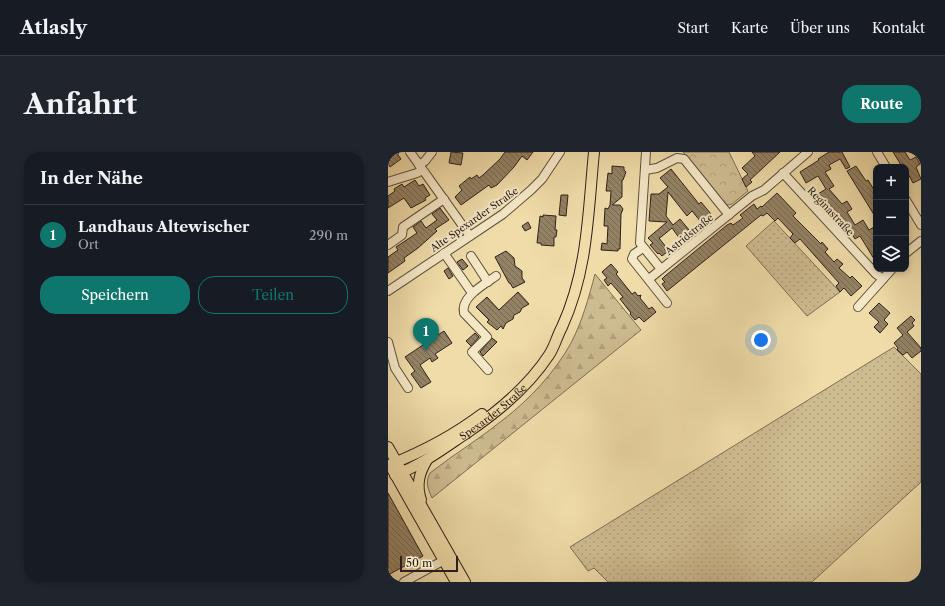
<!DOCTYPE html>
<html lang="de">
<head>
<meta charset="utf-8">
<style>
	:root { --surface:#171b24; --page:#20242c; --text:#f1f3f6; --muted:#9ea1a6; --line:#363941; --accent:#0f766e }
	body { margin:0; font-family:"Libre Caslon Text",serif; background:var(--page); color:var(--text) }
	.controls { position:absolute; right:12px; top:12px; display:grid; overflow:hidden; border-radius:8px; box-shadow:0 2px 6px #0003 }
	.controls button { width:36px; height:36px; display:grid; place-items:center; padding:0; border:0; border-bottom:1px solid var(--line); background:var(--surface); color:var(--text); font:20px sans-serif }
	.scale { position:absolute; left:12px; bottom:10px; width:58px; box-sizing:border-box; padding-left:4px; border:2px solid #2f201a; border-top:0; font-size:11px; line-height:14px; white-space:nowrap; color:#2f201a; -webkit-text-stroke:3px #f5e8c7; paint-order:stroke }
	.you { position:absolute; left:373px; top:188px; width:14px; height:14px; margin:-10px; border:3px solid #fff; border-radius:50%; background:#1a73e8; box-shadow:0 0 0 6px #1a73e833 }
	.badge { display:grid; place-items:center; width:26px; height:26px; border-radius:50%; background:var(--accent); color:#fff; font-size:13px; font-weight:700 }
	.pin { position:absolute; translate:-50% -33px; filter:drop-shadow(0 1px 2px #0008) }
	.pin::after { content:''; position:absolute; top:21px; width:14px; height:12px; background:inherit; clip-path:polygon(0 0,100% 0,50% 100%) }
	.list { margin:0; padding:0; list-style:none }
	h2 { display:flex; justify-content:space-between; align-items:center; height:52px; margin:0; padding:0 16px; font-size:17px }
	h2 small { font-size:13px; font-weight:400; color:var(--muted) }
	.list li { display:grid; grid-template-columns:26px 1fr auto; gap:12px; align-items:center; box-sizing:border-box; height:60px; padding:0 16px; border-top:1px solid var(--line) }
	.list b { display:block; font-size:15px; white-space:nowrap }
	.list p { margin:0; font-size:13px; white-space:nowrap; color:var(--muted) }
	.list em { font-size:13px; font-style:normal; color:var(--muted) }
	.actions { display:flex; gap:8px; padding:12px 16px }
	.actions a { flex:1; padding:9px 0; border:1px solid var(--accent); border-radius:16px; text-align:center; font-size:14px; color:var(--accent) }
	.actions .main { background:var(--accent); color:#fff }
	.icon { flex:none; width:22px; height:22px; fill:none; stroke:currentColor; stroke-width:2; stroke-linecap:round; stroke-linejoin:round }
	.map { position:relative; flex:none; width:533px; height:430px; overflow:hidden; border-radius:16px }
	header { display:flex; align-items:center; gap:24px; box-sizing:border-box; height:56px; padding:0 20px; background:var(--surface); border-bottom:1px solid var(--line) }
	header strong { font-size:19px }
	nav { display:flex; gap:22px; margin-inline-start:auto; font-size:14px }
	.intro { display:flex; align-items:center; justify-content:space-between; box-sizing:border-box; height:96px; padding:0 24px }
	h1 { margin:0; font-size:28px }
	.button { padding:10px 18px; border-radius:16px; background:var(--accent); color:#fff; font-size:14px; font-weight:700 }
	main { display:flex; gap:24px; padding:0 24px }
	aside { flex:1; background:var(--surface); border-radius:16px; box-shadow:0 2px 6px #0003 }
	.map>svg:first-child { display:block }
	.grass { fill:url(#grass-dots); stroke:#7e6e56 }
	.forest { fill:url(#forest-firs); stroke:#7e6e56 }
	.park { fill:url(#park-crowns); stroke:#7e6e56 }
	.building { fill:url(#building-back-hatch); stroke:#2f201a }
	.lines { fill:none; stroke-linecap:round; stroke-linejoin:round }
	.minor-casing { stroke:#5f4f3e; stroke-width:10 }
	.major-casing { stroke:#2f201a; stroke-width:12 }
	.minor { stroke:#f5e8c7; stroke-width:8 }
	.major { stroke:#efdca9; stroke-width:10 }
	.labels { text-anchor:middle; stroke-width:4; stroke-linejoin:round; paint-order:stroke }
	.street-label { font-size:10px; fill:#2f201a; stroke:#f5e8c7 }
</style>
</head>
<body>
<header>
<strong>Atlasly</strong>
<nav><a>Start</a><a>Karte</a><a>Über uns</a><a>Kontakt</a></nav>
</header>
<div class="intro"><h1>Anfahrt</h1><a class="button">Route</a></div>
<main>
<aside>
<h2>In der Nähe<small></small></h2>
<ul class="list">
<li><span class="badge">1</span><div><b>Landhaus Altewischer</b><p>Ort</p></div><em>290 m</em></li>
</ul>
<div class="actions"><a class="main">Speichern</a><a>Teilen</a></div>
</aside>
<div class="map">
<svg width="533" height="430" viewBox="0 0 533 430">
	<defs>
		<pattern id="grass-dots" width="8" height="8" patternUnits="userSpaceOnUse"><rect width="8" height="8" fill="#cebc91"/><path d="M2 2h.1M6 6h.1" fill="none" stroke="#b1a17c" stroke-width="1.8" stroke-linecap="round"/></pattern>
		<pattern id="forest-firs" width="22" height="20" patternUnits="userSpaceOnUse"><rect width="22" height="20" fill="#cebc91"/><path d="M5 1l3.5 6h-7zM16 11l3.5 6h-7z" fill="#b1a17c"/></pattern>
		<pattern id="park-crowns" width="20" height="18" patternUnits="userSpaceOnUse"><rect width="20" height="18" fill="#cebc91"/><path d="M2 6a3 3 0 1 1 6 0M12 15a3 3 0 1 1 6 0" fill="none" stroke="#b1a17c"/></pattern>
		<pattern id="building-back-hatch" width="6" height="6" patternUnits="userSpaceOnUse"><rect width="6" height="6" fill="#938264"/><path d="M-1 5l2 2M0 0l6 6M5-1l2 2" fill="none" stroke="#786a52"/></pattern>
	</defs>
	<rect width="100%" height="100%" fill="#efdca9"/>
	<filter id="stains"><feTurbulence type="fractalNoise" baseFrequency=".005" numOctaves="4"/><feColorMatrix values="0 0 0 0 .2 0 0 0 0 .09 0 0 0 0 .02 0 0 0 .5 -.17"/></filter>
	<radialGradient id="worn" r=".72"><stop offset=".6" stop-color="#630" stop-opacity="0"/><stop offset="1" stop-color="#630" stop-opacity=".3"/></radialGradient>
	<!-- grass -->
	<g class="grass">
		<path d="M386 69 452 140 419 164 358 94Z"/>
		<path d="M506 195 533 222V330L424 430H220L206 416 200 419 182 395Z"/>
	</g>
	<!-- forest -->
	<path class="forest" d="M207 122 253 178 44 346C40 337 37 330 42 321 66 302 93 286 116 267 142 247 167 220 183 191 194 170 201 145 207 122Z"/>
	<!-- park -->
	<path class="park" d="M295 0H341L360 39 344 52 341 53 337 52Z"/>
	<!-- building -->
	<g class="building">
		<path d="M0 0H10V3L13 7 2 15 0 11Z"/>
		<path d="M63 0 75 1 73 13 61 11Z"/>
		<path d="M117 0H145L139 8 134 4 126 15 109 33 103 36 101 33 73 53 67 45 74 38 71 34 82 25 83 27 89 23 91 26 95 23 112 7Z"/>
		<path d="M364 0H392L362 28 364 30 358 35 354 27 360 22 354 16 367 4Z"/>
		<path d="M441 0H454L462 15 458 17 452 7 441 13 443 17 437 20 446 34 441 37 454 52 459 49 464 57 459 60 467 73 475 68 481 78 488 74V110L472 84 467 87 457 71 455 72 446 59H444L439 51 437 53 430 42 438 37 430 24 418 31 412 20 431 8 430 7Z"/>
		<path d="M505 0H517L522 8 528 5 532 12 528 15 533 27 525 31 518 18V15H516L515 12 513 13Z"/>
		<path d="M224 14 236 15V18L238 20 235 28H234V45L224 53H232L235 57 233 62 232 97H230V99L213 98 214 91 219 92 220 74H216L217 56 220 57 222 53 223 39H218L220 21 224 22Z"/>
		<path d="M468 14 478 29 480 28 488 41V66L459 19Z"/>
		<path d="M283 17 311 52 313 50 323 62 313 70 304 59 299 64 280 40 278 64 285 73 292 67 302 79 292 87 284 76 273 85 271 86 278 95 276 97 279 100 274 104 271 101 270 102 262 93 265 91 260 86 279 70 261 69 263 42H271L280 35 272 26Z"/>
		<path d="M27 28 31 34 35 32 42 43 37 46 38 48 23 56 16 46 0 56V44L7 39 6 37 14 32 16 35Z"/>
		<path d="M389 41 408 61 405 64 433 92 434 90 440 97 437 100 446 110 449 107 455 112 451 116 462 126 464 124 474 134 463 144 456 136 452 140 448 134 451 131 412 87 407 91 402 86 405 82 390 66 387 69 379 61 375 64 373 63 279 139 274 132 277 130 274 127 277 124 339 73 343 71 345 73 355 66 352 63 362 55 366 52 369 57 373 54 374 55Z"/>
		<path d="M173 43H180L178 64 171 63Z"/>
		<path d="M52 56 61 68 47 77 49 79 30 96 16 106 17 109 0 121V105L10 98 8 95 29 81 25 75 33 69 38 76 49 68 44 62Z"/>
		<path d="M155 63 168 64 167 78H169L168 85H166V94L153 93V91H149L152 64 155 65Z"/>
		<path d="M140 70 143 76 137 79 134 74Z"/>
		<path d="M118 99 126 106 127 114 134 119V126L137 130 125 136 122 131H121L107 105Z"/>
		<path d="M74 107 80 114 75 118 69 110Z"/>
		<path d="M223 112 230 120 228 122 244 142 247 140 250 144 253 143 252 146 261 157 264 155 268 160 256 170 251 165 247 168 242 162 243 161 232 147 235 145 223 131 220 134 216 128 219 126 214 120Z"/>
		<path d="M60 116 65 124 61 127 56 119Z"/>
		<path d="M130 140 141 152 134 156 132 160 126 163 125 167 118 171 115 177 113 174 109 178 99 170 101 168 88 155 99 145 111 158Z"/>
		<path d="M491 151 502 161 496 168 500 172 492 181 486 175 491 170 481 161Z"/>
		<path d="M523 164 527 168 524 171 526 174 519 180 533 196V199L524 206 519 200 515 203 509 198 510 196 506 191 515 183 509 176Z"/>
		<path d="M56 179 64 191 47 202 50 206 44 210 42 206 32 213 43 230 33 236 23 222 27 219 17 205Z"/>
		<path d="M87 181 91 185 83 194 78 189Z"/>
		<path d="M104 186 109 190 95 204 92 200Z"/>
		<path d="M0 341 35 404 0 423Z"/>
	</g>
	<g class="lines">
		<!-- minor casing -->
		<g class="minor-casing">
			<g id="minor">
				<path d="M22 0 82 84"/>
				<path d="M258 0 252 91 273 117"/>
				<path d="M489 0 498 15"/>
				<path d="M31 13 37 9 44 0"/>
				<path d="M257 18 269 16 289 6 296 7 341 63"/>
				<path d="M395 21 488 122 495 127"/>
				<path d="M0 30 29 21 34 18"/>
				<path d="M518 48 533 73"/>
				<path d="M0 93 14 83 15 75 56 47"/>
				<path d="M255 96 246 102 244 107 279 151"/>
				<path d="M56 101 84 141"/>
				<path d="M518 101 533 89"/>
				<path d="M83 104 100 130"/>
				<path d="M261 127 364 44 376 38 420 0"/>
				<path d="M0 139 115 62 143 38 154 27 172 0"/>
				<path d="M470 155 504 117"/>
				<path d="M0 190 7 216 20 236"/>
				<path d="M100 218 84 200 99 185 76 161C72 145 97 132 108 124"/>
				<path d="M16 430 60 406"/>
			</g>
		</g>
		<!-- major casing -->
		<g class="major-casing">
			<g id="major">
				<path d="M0 295 77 430"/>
				<path d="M1 313C34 300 66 283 94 262"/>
				<path d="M4 317 68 430"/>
				<path id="s1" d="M7 323C34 313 56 296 80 280 111 259 140 235 161 203 167 194 169 184 174 175 200 118 200 61 206 0"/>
				<path d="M33 348C28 333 31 321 39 308"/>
			</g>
		</g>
		<!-- minor -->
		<use href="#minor" class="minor"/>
		<!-- major -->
		<use href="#major" class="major"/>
	</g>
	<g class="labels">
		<!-- street labels -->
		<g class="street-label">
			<text transform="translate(443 59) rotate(47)" y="4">Reginastraße</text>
			<text transform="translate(86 67) rotate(-35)" y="4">Alte Spexarder Straße</text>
			<text transform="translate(301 82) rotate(-39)" y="4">Astridstraße</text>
			<text dy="4" stroke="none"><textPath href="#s1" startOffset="117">Spexarder Straße</textPath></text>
		</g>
	</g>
	<rect width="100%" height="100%" filter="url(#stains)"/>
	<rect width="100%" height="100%" fill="url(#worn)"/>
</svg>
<div class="controls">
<button>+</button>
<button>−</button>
<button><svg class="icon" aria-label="layers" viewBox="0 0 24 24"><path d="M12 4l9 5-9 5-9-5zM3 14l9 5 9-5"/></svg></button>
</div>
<div class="scale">50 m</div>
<div class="you"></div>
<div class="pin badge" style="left:38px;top:199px">1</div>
</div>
</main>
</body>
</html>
